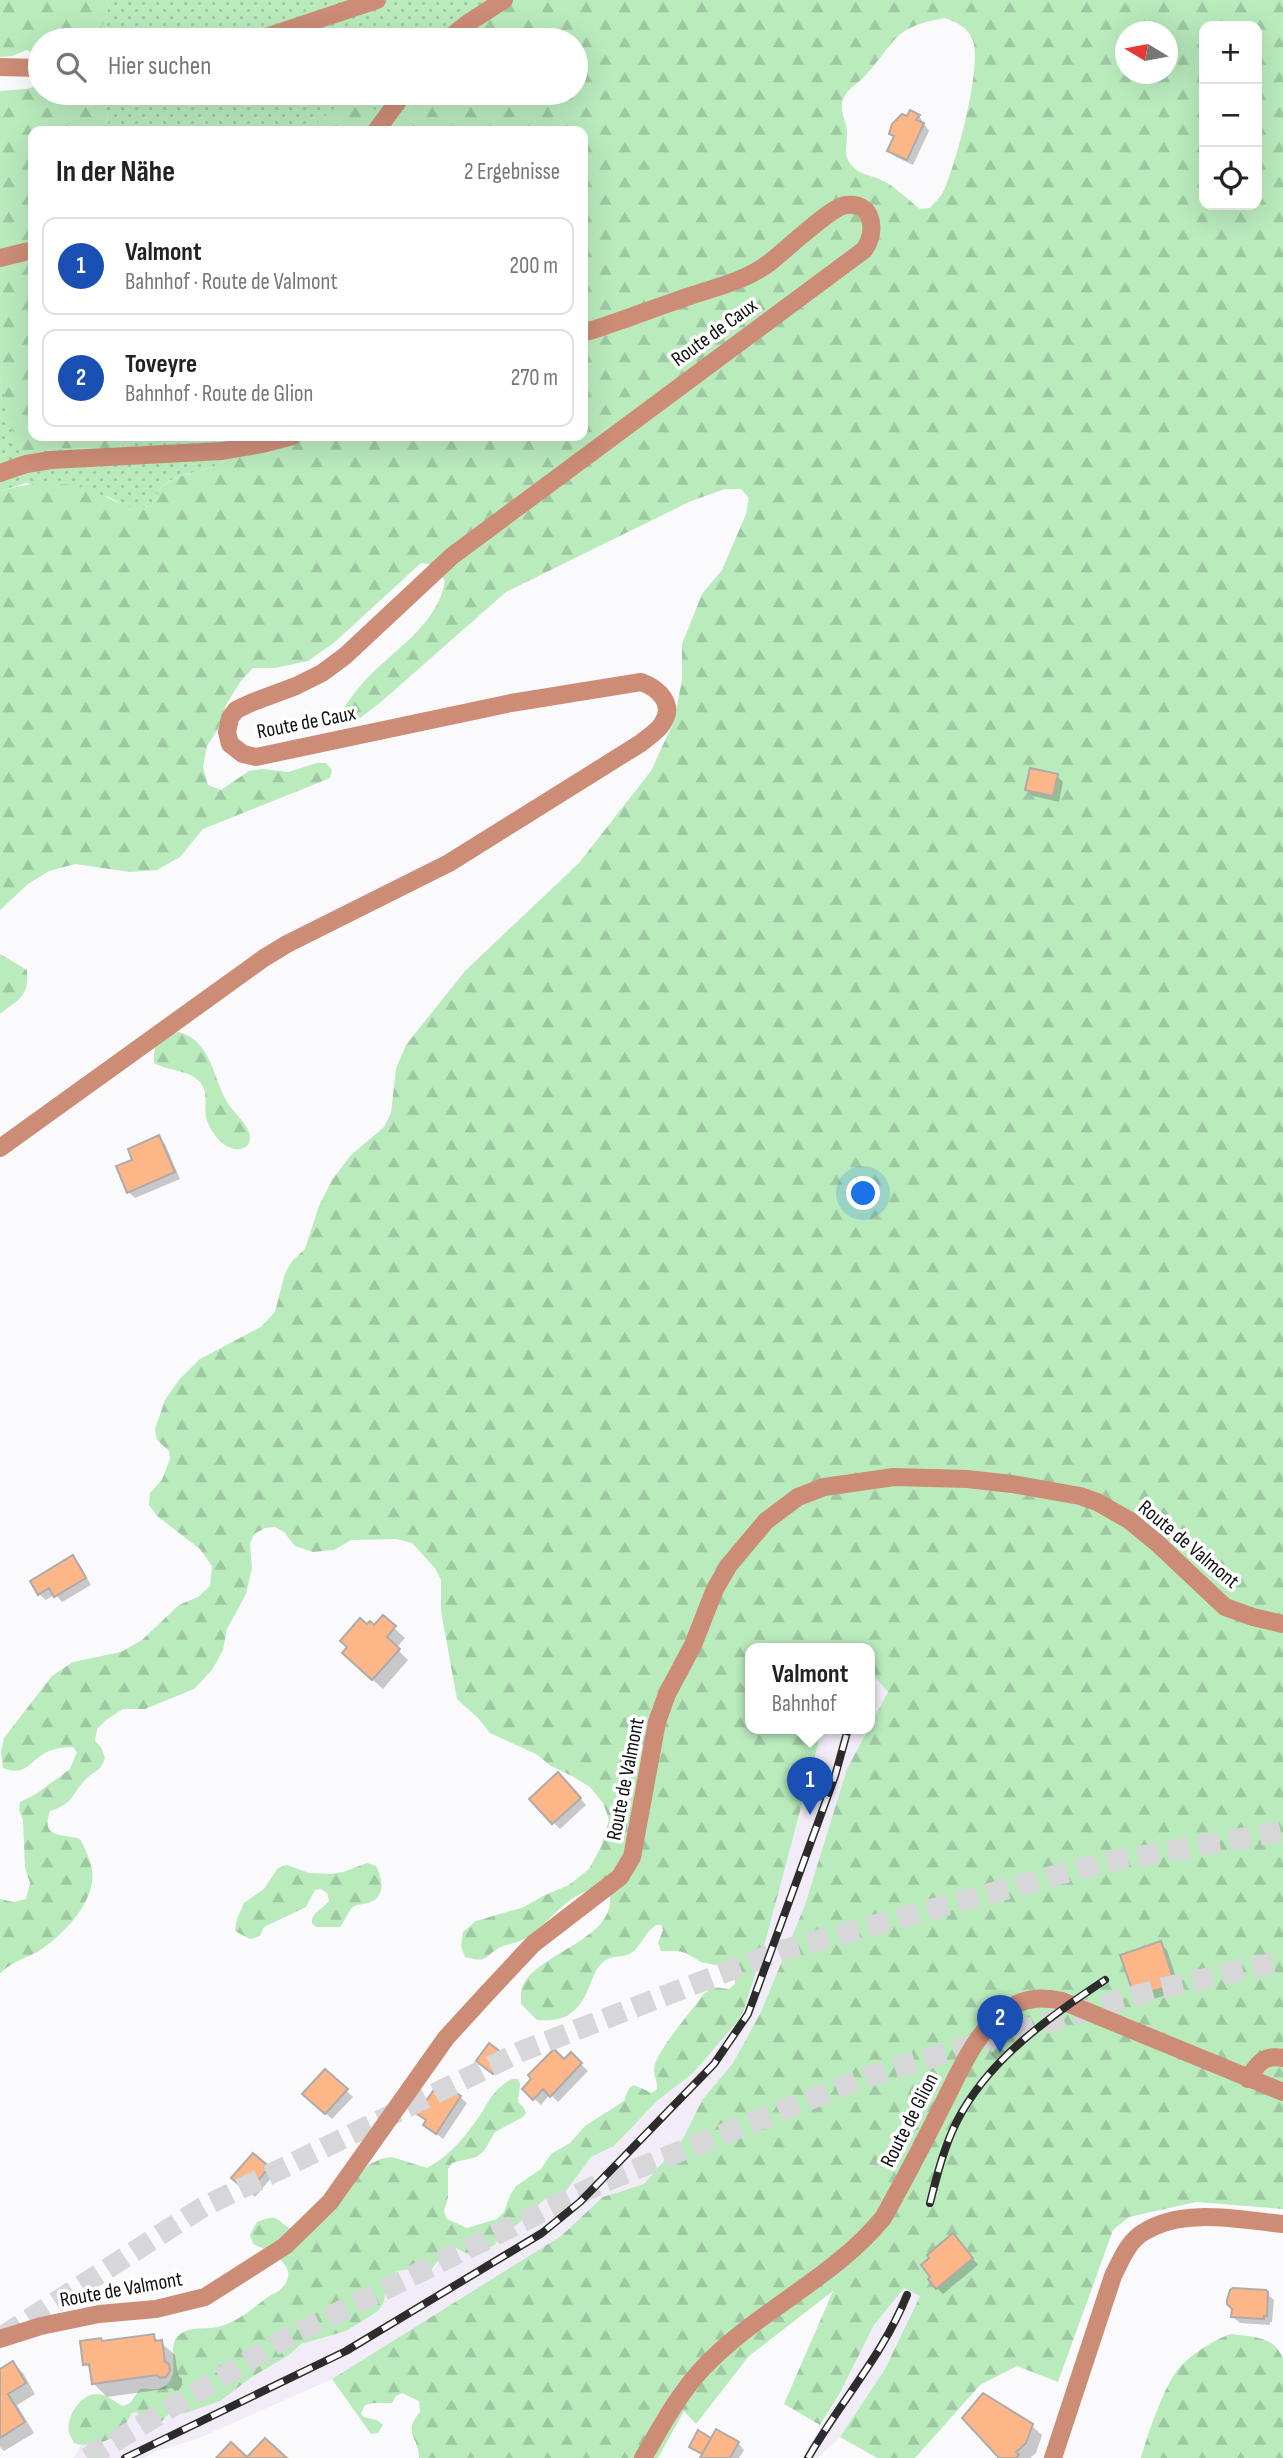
<!DOCTYPE html>
<html lang="de">
<head>
<meta charset="utf-8">
<style>
	:root { --surface:#fff; --page:#f6f6f6; --text:#222; --muted:#767676; --line:#e0e0e0; --accent:#6139b1 }
	body { margin:0; font-family:"Sofia Sans Condensed",sans-serif; background:var(--page); color:var(--text) }
	.controls { position:absolute; right:21px; top:21px; display:grid; overflow:hidden; border-radius:14px; box-shadow:0 7px 28px #0002 }
	.controls button { width:63px; height:63px; display:grid; place-items:center; padding:0; border:0; border-bottom:2px solid var(--line); background:var(--surface); color:var(--text); font:35px sans-serif }
	.compass { position:absolute; left:1115px; top:21px; width:63px; height:63px; border-radius:50%; background:var(--surface); box-shadow:0 7px 28px #0002; rotate:280deg }
	.you { position:absolute; left:864px; top:1194px; width:24px; height:24px; margin:-18px; border:5px solid #fff; border-radius:50%; background:#1a73e8; box-shadow:0 0 0 10px #1a73e833 }
	.badge { display:grid; place-items:center; width:46px; height:46px; border-radius:50%; background:var(--accent); color:#fff; font-size:23px; font-weight:700 }
	.pin { position:absolute; translate:-50% -58px; filter:drop-shadow(0 2px 4px #0008) }
	.pin::after { content:''; position:absolute; top:37px; width:24px; height:21px; background:inherit; clip-path:polygon(0 0,100% 0,50% 100%) }
	.popup { position:absolute; left:745px; top:1643px; width:130px; height:91px; box-sizing:border-box; display:grid; place-content:center; border-radius:14px; background:var(--surface); filter:drop-shadow(0 2px 5px #0005); font-size:23px; white-space:nowrap; color:var(--muted) }
	.popup b { font-size:26px; color:var(--text) }
	.popup::after { content:''; position:absolute; left:50%; top:100%; margin-left:-14px; border:14px solid transparent; border-top-color:var(--surface) }
	.list { margin:0; padding:0; list-style:none }
	h2 { display:flex; justify-content:space-between; align-items:center; height:91px; margin:0; padding:0 28px; font-size:30px }
	h2 small { font-size:23px; font-weight:400; color:var(--muted) }
	.list li { display:grid; grid-template-columns:46px 1fr auto; gap:21px; align-items:center; box-sizing:border-box; height:98px; margin:0 14px 14px; padding:0 14px; border:2px solid var(--line); border-radius:14px }
	.list b { display:block; font-size:26px; white-space:nowrap }
	.list p { margin:0; font-size:23px; white-space:nowrap; color:var(--muted) }
	.list em { font-size:23px; font-style:normal; color:var(--muted) }
	.icon { flex:none; width:38px; height:38px; fill:none; stroke:currentColor; stroke-width:2; stroke-linecap:round; stroke-linejoin:round }
	.map { position:relative; flex:none; width:1283px; height:2458px; overflow:hidden }
	.search { position:absolute; background:var(--surface); box-shadow:0 7px 28px #0002; left:28px; top:28px; width:560px; height:77px; display:flex; align-items:center; gap:18px; box-sizing:border-box; padding:0 24px; border-radius:38px; color:var(--muted); font-size:26px }
	.panel { position:absolute; background:var(--surface); box-shadow:0 7px 28px #0002; left:28px; top:126px; width:560px; height:315px; border-radius:14px }
	.map>svg:first-child { display:block }
	.built { fill:#f1ecf7 }
	.grass { fill:url(#grass-dots) }
	.forest { fill:url(#forest-firs); fill-rule:evenodd }
	.shadow { fill:#0003 }
	.building { fill:#fdb688; stroke:#afaba9; stroke-width:2 }
	.lines { fill:none; stroke-linecap:round; stroke-linejoin:round }
	.highway-tunnel { stroke:#d7d6d9; stroke-width:21; stroke-dasharray:21 10; stroke-linecap:butt }
	.minor { stroke:#cc8c76; stroke-width:18 }
	.rail-casing { stroke:#2c2c2d; stroke-width:8 }
	.rail { stroke:#fff; stroke-width:5; stroke-dasharray:16; stroke-linecap:butt }
	.labels { text-anchor:middle; stroke-width:7; stroke-linejoin:round; paint-order:stroke }
	.street-label { font-size:21px; fill:#101011; stroke:#fff }
</style>
</head>
<body>
<div class="map">
<svg width="1283" height="2458" viewBox="0 0 1283 2458">
	<defs>
		<pattern id="grass-dots" width="8" height="8" patternUnits="userSpaceOnUse" patternTransform="scale(1.75)"><rect width="8" height="8" fill="#b9ebbd"/><path d="M2 2h.1M6 6h.1" fill="none" stroke="#9ec8a1" stroke-width="1.8" stroke-linecap="round"/></pattern>
		<pattern id="forest-firs" width="22" height="20" patternUnits="userSpaceOnUse" patternTransform="scale(1.75)"><rect width="22" height="20" fill="#b9ebbd"/><path d="M5 1l3.5 6h-7zM16 11l3.5 6h-7z" fill="#9ec8a1"/></pattern>
	</defs>
	<rect width="100%" height="100%" fill="#faf9fc"/>
	<!-- built -->
	<g class="built">
		<path d="M870 1671 888 1692 870 1727Z"/>
		<path d="M822 1729H868L847 1769 805 1905 760 2014 733 2063 702 2100 683 2139 644 2184 603 2197 561 2236 332 2379 197 2439 154 2452 145 2458H74L81 2445 107 2441 132 2413 137 2412 157 2426 169 2414 220 2401 252 2377 289 2355 301 2344 346 2331 377 2311 383 2304 390 2279 396 2271 412 2269 426 2274 435 2267 448 2247 456 2248 471 2256 493 2246 544 2200 566 2191 591 2157 614 2146 657 2101 693 2073 744 2010 766 1939Z"/>
		<path d="M904 2288 920 2295 885 2369 840 2437 818 2458H802L841 2393 874 2325Z"/>
	</g>
	<!-- grass -->
	<g class="grass">
		<path d="M106 0H517L499 10 458 40H92L93 35 103 25 109 5Z"/>
		<path d="M106 93H420L403 121 393 123 342 102 315 125 304 131H113L108 126Z"/>
		<path d="M0 376 8 400 33 454 57 448 111 449 141 439 180 441 221 437 227 442 228 458C209 475 177 469 160 489 157 493 154 500 152 505L142 508H128L109 497 26 483 0 491Z"/>
	</g>
	<!-- forest -->
	<g class="forest">
		<path d="M0 0H106L109 5 103 25 93 35 92 40H40V62L35 54 27 50 12 56 0 57Z"/>
		<path d="M517 0H1283V2209L1196 2202 1129 2217 1113 2230 1058 2382 1017 2366 980 2385 915 2458H877L840 2437 885 2369 920 2296 904 2288 874 2325 840 2393 820 2425 784 2404 833 2291 749 2356 696 2424 684 2411 658 2458H419C419 2437 402 2433 420 2412L419 2401 402 2393 396 2396 392 2403H374L365 2405 361 2413 363 2417 377 2420 383 2425 378 2433 371 2434 332 2379 561 2236 603 2197 644 2184 683 2139 702 2100 733 2063 760 2014 805 1905 847 1769 888 1692 870 1671V1649H750V1729H822L766 1939 744 2010 737 2022 693 2073 657 2101 614 2146 591 2157 566 2191 544 2200 493 2246 471 2256 456 2248 448 2247 429 2273 412 2269 396 2271 390 2279 383 2304 378 2311 346 2331 301 2344 289 2355 252 2377 220 2401 186 2413 169 2414 157 2426 151 2427 142 2422 137 2412 132 2413C128 2419 125 2428 119 2433 109 2442 87 2448 74 2443 73 2440 70 2436 69 2432 66 2417 80 2394 97 2394 107 2394 114 2402 123 2406L130 2403 140 2389C147 2388 155 2391 161 2388 187 2376 161 2345 182 2333 193 2326 206 2330 218 2327 237 2322 249 2311 264 2300 269 2295 277 2293 282 2288 303 2266 267 2250 253 2244L250 2235 257 2222C281 2213 274 2220 291 2229L350 2187 368 2165 381 2159 392 2157 427 2168C450 2156 468 2134 482 2112 490 2098 497 2087 512 2079H518L520 2084 518 2102 524 2108 526 2113 523 2117 495 2132 484 2151 476 2157 452 2163 448 2169V2197L444 2212 447 2219 467 2228 497 2219 504 2212 510 2195 516 2186 541 2169 551 2154 570 2143 585 2126 624 2101 629 2088 634 2085 652 2093 657 2089C658 2081 653 2076 654 2068 657 2050 691 2012 703 1995L712 1987 729 1989 735 1984V1977L720 1966 701 1962 686 1953 678 1951H661L658 1943 663 1930 661 1925H656C644 1933 640 1948 631 1953 621 1959 612 1953 601 1964 593 1973 591 1984 586 1994 575 2016 560 2022 537 2020L521 2004C521 1997 520 1989 524 1983 543 1952 614 1938 610 1897L597 1889C564 1893 549 1927 520 1941 513 1944 505 1944 499 1948 482 1958 488 1963 465 1957L461 1946 463 1932 476 1921 524 1907 543 1896 569 1885 589 1869 601 1847 609 1819 603 1803 590 1787 572 1776 551 1766 536 1754 490 1733 478 1718 457 1699 441 1611V1580L435 1568 412 1543 396 1539 351 1540 334 1550 313 1552 295 1546 284 1532 275 1527 265 1528 254 1534 250 1544 252 1568 246 1594 227 1629 223 1650 212 1670 194 1689 145 1709H123L106 1720 97 1729 95 1741 101 1747 105 1758C100 1772 97 1769 87 1778 70 1794 77 1802 50 1811 40 1840 63 1833 80 1839 85 1848 90 1859 92 1869 97 1900 65 1933 42 1949 28 1958 11 1961 0 1974V1899L13 1902 26 1899 30 1883 25 1868 23 1820 19 1810 20 1802 36 1794 70 1769 77 1752 73 1747C65 1747 57 1748 49 1751 30 1759 27 1778 3 1768L1 1752 4 1738 52 1676 73 1662 121 1652 142 1640 179 1605 198 1597 210 1586 212 1566 200 1549 157 1516 149 1505 150 1493 162 1480 170 1459 169 1451 157 1440 155 1429 165 1400 179 1380 200 1359 261 1327 275 1312 285 1273 293 1260 305 1249 319 1206 332 1180 351 1155 384 1127 391 1113 396 1069 406 1045 465 971 579 863 651 771 674 721 682 680V644L702 594 722 570 746 514 749 498 741 489H725L691 501 506 592 382 701 359 719 346 720 342 711C348 702 354 693 361 685 390 651 437 628 445 581L433 565 421 563 336 641 308 661 275 668H253L240 682 226 705 218 729 207 746 203 767 208 785 221 790 249 771 262 769 288 772 317 763H326L332 770 330 778 203 829 180 857 157 870 130 872 75 864 49 871 28 884 0 910V491C28 483 52 481 81 487 106 492 125 515 152 505 154 500 157 493 160 489 178 469 209 475 228 458L227 442 221 437 180 441 141 439 111 449 57 448 33 454 21 452C10 433 7 398 0 376V91L26 89 40 85V93H106L108 126 113 131H33V436H583V131H304L315 125 341 102C370 103 371 106 393 123L403 121 420 93H576V40H458L499 10ZM945 18C958 23 968 27 973 41 982 67 956 165 944 190 941 197 935 202 930 208L920 209C908 200 895 186 881 180 869 174 859 176 849 162 843 152 848 142 847 131 846 120 839 111 843 99 847 89 858 83 865 76 897 41 892 27 945 18ZM1204 26H1257V205H1204ZM1126 32H1168V74H1126Z"/>
		<path d="M0 954 27 970C29 997 20 998 0 1014Z"/>
		<path d="M179 1032C211 1041 212 1075 226 1100 232 1112 248 1123 250 1136 250 1142 249 1146 243 1148 227 1155 209 1131 206 1117 204 1104 209 1091 199 1081 187 1069 167 1071 154 1063 153 1044 159 1034 179 1032Z"/>
		<path d="M367 1863 376 1866C383 1879 386 1898 368 1903 362 1905 357 1903 352 1908 347 1913 345 1921 340 1927H317L312 1924C311 1912 322 1910 329 1901L327 1893 321 1889 315 1890 306 1907 264 1927 260 1936 250 1939 235 1931 237 1919 244 1903 264 1889 278 1868 287 1865 309 1873 331 1874 343 1872Z"/>
		<path d="M1231 2334C1253 2337 1275 2336 1283 2359V2458H1141C1147 2436 1165 2383 1180 2367 1192 2354 1215 2339 1231 2334Z"/>
	</g>
	<!-- shadow -->
	<g class="shadow">
		<path d="M919 116 929 131 913 165 896 157 889 151 895 137 891 133Z"/>
		<path d="M1057 776 1063 782 1059 802 1033 796 1027 789Z"/>
		<path d="M159 1138 165 1144 180 1179 135 1198 128 1192 135 1160Z"/>
		<path d="M73 1557 79 1564 91 1585 62 1602 55 1594 46 1600 39 1594Z"/>
		<path d="M383 1618 405 1638 396 1648 408 1660 383 1689 354 1663 368 1627 375 1628Z"/>
		<path d="M558 1774 586 1805 560 1829 532 1799Z"/>
		<path d="M1160 1943 1167 1950 1178 1984 1173 1986 1175 1992 1148 2001 1134 1991Z"/>
		<path d="M490 2045 508 2060 496 2075 481 2063Z"/>
		<path d="M999 2046 1006 2052 998 2061 991 2054Z"/>
		<path d="M571 2054 588 2071 558 2102 550 2094 541 2105 524 2089Z"/>
		<path d="M325 2071 353 2097 332 2119 310 2100Z"/>
		<path d="M460 2097 467 2103 443 2139 425 2125Z"/>
		<path d="M253 2155 271 2172 269 2174 272 2177 255 2197 240 2184Z"/>
		<path d="M959 2242 978 2265 943 2294 937 2288Z"/>
		<path d="M1265 2292 1274 2300 1272 2322H1270V2325L1240 2323 1233 2317Z"/>
		<path d="M153 2336 175 2355 178 2375 182 2379V2385L179 2390 175 2391 172 2388 107 2397 93 2383 92 2370 85 2364 103 2343Z"/>
		<path d="M13 2363 23 2373 35 2394 17 2405 34 2433 4 2451 0 2447V2371Z"/>
		<path d="M1031 2425 1042 2435 1036 2453 1030 2458H1001Z"/>
		<path d="M710 2439 738 2443 744 2450 739 2458H702L704 2455 694 2449Z"/>
	</g>
	<!-- building -->
	<g class="building">
		<path d="M910 110 920 115 916 120 924 123 907 160 887 151 894 136 889 134 892 124 902 114 907 116Z"/>
		<path d="M1030 768 1058 774 1053 796 1025 790Z"/>
		<path d="M159 1135 175 1172 127 1193 116 1166 132 1160 128 1149Z"/>
		<path d="M73 1555 86 1578 54 1597 49 1588 38 1595 30 1581Z"/>
		<path d="M383 1615 396 1626 387 1637 400 1649 372 1680 342 1653 347 1647 340 1641 360 1618 367 1624 370 1621 374 1625Z"/>
		<path d="M558 1772 581 1798 552 1824 529 1799Z"/>
		<path d="M1161 1941 1173 1978 1167 1980 1169 1986 1140 1995 1138 1990 1133 1992 1120 1955Z"/>
		<path d="M489 2043 506 2056 493 2074 476 2061Z"/>
		<path d="M554 2049 564 2059 571 2052 582 2063 550 2097 543 2089 533 2100 522 2089 531 2079 528 2075Z"/>
		<path d="M325 2069 348 2089 325 2114 302 2094Z"/>
		<path d="M440 2081 461 2096 436 2134 423 2125 426 2120 417 2114Z"/>
		<path d="M253 2153 266 2164 264 2167 267 2170 248 2192 231 2178Z"/>
		<path d="M953 2233 973 2258 936 2289 928 2279 930 2277 921 2265 929 2258 927 2255Z"/>
		<path d="M1233 2288 1266 2290 1268 2292 1267 2316H1264V2319L1231 2317 1232 2309 1227 2304V2300L1230 2290Z"/>
		<path d="M154 2334 155 2341 162 2340 165 2362 169 2364 170 2371 166 2377 160 2378 157 2375 92 2384 89 2364 83 2365 80 2341 101 2338 102 2341Z"/>
		<path d="M13 2361 26 2383 8 2394 25 2422 0 2438V2369Z"/>
		<path d="M983 2393 1033 2424 1026 2443 1016 2452 1019 2455 1016 2458H999L962 2418Z"/>
		<path d="M716 2429 739 2442 730 2458H700Z"/>
		<path d="M698 2430 711 2438 702 2454 689 2447Z"/>
		<path d="M265 2438 287 2458H216L231 2442 247 2457Z"/>
	</g>
	<g class="lines">
		<!-- highway-tunnel -->
		<g class="highway-tunnel">
			<path d="M3 2336 203 2207 522 2051 780 1951 1101 1863 1283 1831"/>
			<path d="M87 2458 288 2337 601 2183 866 2077 1158 1989 1283 1961"/>
		</g>
		<!-- minor -->
		<g class="minor">
			<path d="M257 40 377 0"/>
			<path d="M447 40 468 23 504 0"/>
			<path d="M0 67 40 68"/>
			<path d="M376 131 404 93"/>
			<path d="M0 258 33 250"/>
			<path d="M0 473 26 464 51 460 222 451 262 444 293 436"/>
			<path d="M0 1148 264 958 287 944 449 863 641 743C648 737 658 731 662 724 676 704 658 688 641 682L511 703 256 757 243 754 230 744 227 732 230 718 236 710 253 702 296 686 322 673 345 656 452 556 864 250C877 233 874 201 846 205 830 207 785 251 769 263 747 280 717 287 690 296 654 308 619 322 583 333"/>
			<path d="M1248 2079C1257 2064 1264 2054 1283 2058"/>
			<path d="M0 2339 41 2326 99 2314 156 2309 205 2297 285 2246 330 2202 446 2038 489 1991 533 1944 620 1877 632 1857 657 1722 667 1694 693 1645 715 1589 729 1565 766 1521 798 1497 824 1487 894 1477 967 1479 1012 1484 1080 1496 1097 1502 1129 1520 1157 1543 1225 1607 1253 1617 1283 1624"/>
			<path d="M643 2458C661 2427 678 2395 702 2369 756 2311 833 2279 883 2218 904 2181 924 2142 943 2104 960 2071 975 2033 1005 2011 1022 1998 1042 1996 1062 2001L1283 2092"/>
			<path d="M1053 2458 1113 2276C1121 2260 1128 2241 1144 2232 1183 2207 1240 2220 1283 2224"/>
		</g>
		<!-- rail casing -->
		<g class="rail-casing">
			<g id="rail">
				<path d="M930 2203C937 2175 944 2147 957 2121 989 2059 1049 2017 1105 1980"/>
				<path d="M125 2458 346 2351 542 2233 580 2202 714 2064 748 2014 835 1776 848 1729"/>
				<path d="M808 2458C840 2402 883 2355 907 2295"/>
			</g>
		</g>
		<!-- rail -->
		<use href="#rail" class="rail"/>
	</g>
	<g class="labels">
		<!-- street labels -->
		<g class="street-label">
			<text transform="translate(714 332) rotate(-36)" y="7">Route de Caux</text>
			<text transform="translate(306 722) rotate(-11)" y="7">Route de Caux</text>
			<text transform="translate(1189 1544) rotate(40)" y="7">Route de Valmont</text>
			<text transform="translate(625 1779) rotate(-79)" y="7">Route de Valmont</text>
			<text transform="translate(909 2120) rotate(-63)" y="7">Route de Glion</text>
			<text transform="translate(121 2289) rotate(-10)" y="7">Route de Valmont</text>
		</g>
	</g>
</svg>
<div class="controls">
<button>+</button>
<button>−</button>
<button><svg class="icon" aria-label="locate" viewBox="0 0 24 24"><circle cx="12" cy="12" r="6"/><path d="M12 2v4M12 18v4M2 12h4M18 12h4"/></svg></button>
</div>
<svg class="compass" viewBox="-18 -18 36 36"><path d="M0-13l5 13h-10z" fill="#e53935"/><path d="M0 13l5-13h-10z" fill="#767676"/></svg>
<div class="you"></div>
<div class="pin badge" style="left:810px;top:1815px;background:#1a4fb4">1</div>
<div class="popup"><b>Valmont</b>Bahnhof</div>
<div class="pin badge" style="left:1000px;top:2053px;background:#1a4fb4">2</div>
<div class="search"><svg class="icon" aria-label="search" viewBox="0 0 24 24"><circle cx="10" cy="10" r="6"/><path d="M15 15l6 6"/></svg>Hier suchen</div>
<section class="panel">
<h2>In der Nähe<small>2 Ergebnisse</small></h2>
<ul class="list">
<li><span class="badge" style="background:#1a4fb4">1</span><div><b>Valmont</b><p>Bahnhof · Route de Valmont</p></div><em>200 m</em></li>
<li><span class="badge" style="background:#1a4fb4">2</span><div><b>Toveyre</b><p>Bahnhof · Route de Glion</p></div><em>270 m</em></li>
</ul>
</section>
</div>
</body>
</html>
